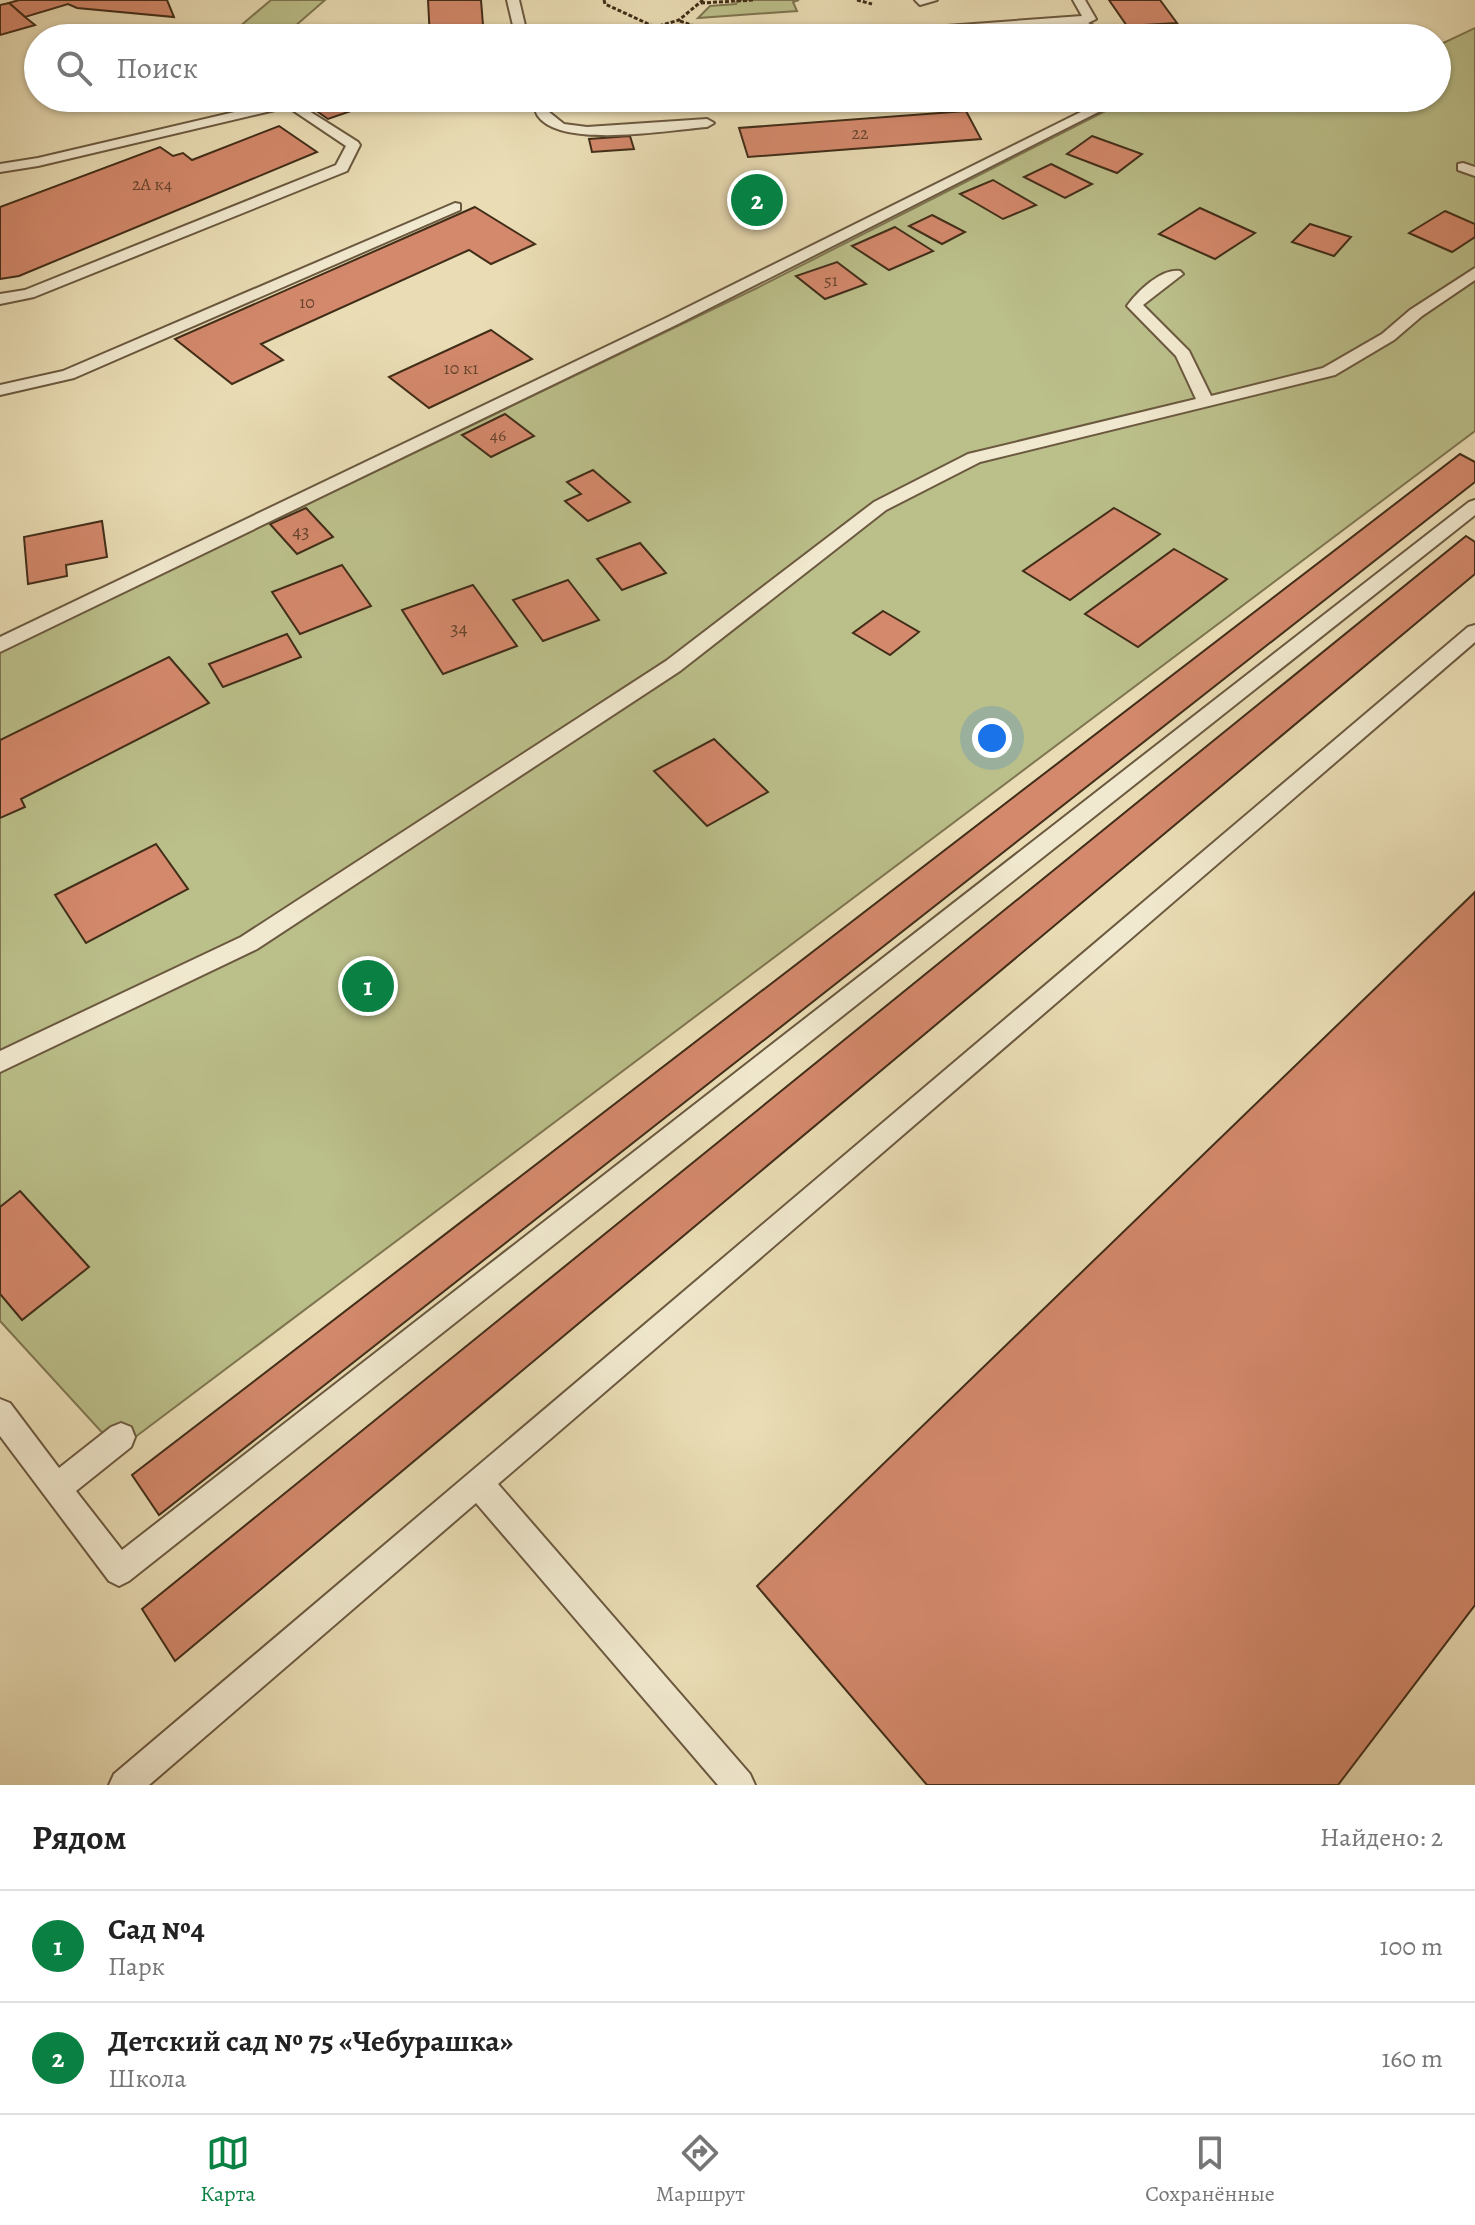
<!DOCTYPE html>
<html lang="ru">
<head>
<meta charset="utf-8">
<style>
	:root { --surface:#fff; --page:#f6f6f6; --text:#222; --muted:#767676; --line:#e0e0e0; --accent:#0b8043 }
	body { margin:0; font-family:Alegreya,serif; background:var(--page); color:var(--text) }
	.you { position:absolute; left:992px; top:738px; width:28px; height:28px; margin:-20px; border:6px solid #fff; border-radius:50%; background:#1a73e8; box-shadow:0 0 0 12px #1a73e833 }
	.badge { display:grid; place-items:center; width:52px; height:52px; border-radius:50%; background:var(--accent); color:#fff; font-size:26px; font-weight:700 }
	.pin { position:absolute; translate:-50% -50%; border:4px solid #fff; box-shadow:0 2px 8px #0006 }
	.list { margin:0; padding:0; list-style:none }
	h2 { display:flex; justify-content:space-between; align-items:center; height:104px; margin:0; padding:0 32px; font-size:34px }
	h2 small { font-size:26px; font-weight:400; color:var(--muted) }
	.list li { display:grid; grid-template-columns:52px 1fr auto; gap:24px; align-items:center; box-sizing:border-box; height:112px; padding:0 32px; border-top:2px solid var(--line) }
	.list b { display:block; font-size:30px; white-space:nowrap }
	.list p { margin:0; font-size:26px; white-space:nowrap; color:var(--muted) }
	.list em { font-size:26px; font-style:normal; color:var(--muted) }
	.icon { flex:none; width:44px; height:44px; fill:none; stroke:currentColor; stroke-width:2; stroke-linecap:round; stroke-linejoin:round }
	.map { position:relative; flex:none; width:1475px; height:1785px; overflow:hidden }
	.search { position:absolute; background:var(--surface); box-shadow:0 2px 6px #0004; left:24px; right:24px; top:24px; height:88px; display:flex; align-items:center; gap:20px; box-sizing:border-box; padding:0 28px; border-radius:44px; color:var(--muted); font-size:30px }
	.sheet { height:328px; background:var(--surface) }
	nav { display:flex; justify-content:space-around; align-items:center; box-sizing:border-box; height:112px; border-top:2px solid var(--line); background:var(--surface); font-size:22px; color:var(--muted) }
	nav a { display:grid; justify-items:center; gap:4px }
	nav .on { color:var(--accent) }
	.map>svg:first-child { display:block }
	.green { fill:#bbbf8a; stroke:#7e7651; stroke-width:2 }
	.building { fill:#d4896c; stroke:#412d18; stroke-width:2 }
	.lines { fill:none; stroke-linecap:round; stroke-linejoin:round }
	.service-casing { stroke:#6b593f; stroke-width:4 }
	.path { stroke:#412d18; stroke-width:3; stroke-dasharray:4 2; stroke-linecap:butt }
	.service { fill:#f1e9cf; fill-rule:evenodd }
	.labels { text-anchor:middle; stroke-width:6; stroke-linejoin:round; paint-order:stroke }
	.far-number-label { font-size:18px; fill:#66442d }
	.number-label { font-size:20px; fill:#66442d }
</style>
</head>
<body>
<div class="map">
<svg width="1475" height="1785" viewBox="0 0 1475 1785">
	<rect width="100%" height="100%" fill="#eaddb5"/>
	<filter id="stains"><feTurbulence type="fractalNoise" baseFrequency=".0025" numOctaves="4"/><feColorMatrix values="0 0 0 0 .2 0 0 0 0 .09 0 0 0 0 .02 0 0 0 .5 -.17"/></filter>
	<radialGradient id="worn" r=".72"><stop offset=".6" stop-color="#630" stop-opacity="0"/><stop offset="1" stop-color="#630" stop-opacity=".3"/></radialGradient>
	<!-- green -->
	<g class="green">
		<path d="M271 0H325L286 34 239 27Z"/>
		<path d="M737 0H799L793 2 797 11 698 18 710 6 736 4Z"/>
		<path d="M1475 28V431L118 1450 0 1321V652L757 288 1131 98H1437V46Z"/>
	</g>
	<!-- building -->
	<g class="building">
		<path d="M19 0H167L174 17 77 8 68 4 25 17 9 3Z"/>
		<path d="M428 0H481L484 38H430Z"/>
		<path d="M1109 0H1160L1177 23 1127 26Z"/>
		<path d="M9 3 25 17 35 25 0 35V5Z"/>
		<path d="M1070 34 1072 38H997L1042 35Z"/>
		<path d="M307 98H337L354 110 328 119 301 100Z"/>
		<path d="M1203 98H1244L1227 107Z"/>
		<path d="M966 111 981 139 748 157 739 128Z"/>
		<path d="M279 126 317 152 19 276 0 279V207L160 147 173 156 183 153 192 160Z"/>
		<path d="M630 136 634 149 592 152 589 139Z"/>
		<path d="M1092 136 1142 154 1117 173 1067 154Z"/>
		<path d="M1051 164 1092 184 1065 198 1024 177Z"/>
		<path d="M993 180 1036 205 1003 219 960 194Z"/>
		<path d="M475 207 535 244 491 264 469 250 261 344 283 360 232 384 175 339Z"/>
		<path d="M1200 208 1255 233 1215 259 1159 234Z"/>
		<path d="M1445 211 1475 224V237L1452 252 1409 233Z"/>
		<path d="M932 215 965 232 942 244 909 226Z"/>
		<path d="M1310 224 1351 237 1334 256 1292 242Z"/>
		<path d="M895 227 933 251 889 270 852 246Z"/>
		<path d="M837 262 866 284 825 299 796 276Z"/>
		<path d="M491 330 532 359 429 408 389 377Z"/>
		<path d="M505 414 534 436 491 457 462 435Z"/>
		<path d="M1460 454 1475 462V482L159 1515 132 1475Z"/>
		<path d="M593 470 630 502 588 521 565 501 581 494 567 482Z"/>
		<path d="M306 508 333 537 297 554 270 524Z"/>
		<path d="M1114 508 1160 534 1070 600 1023 571Z"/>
		<path d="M102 521 107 557 66 565 67 576 28 584 24 537Z"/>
		<path d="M1466 536 1475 542V574L175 1661 142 1609Z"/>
		<path d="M640 543 666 573 622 590 597 559Z"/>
		<path d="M1174 549 1227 579 1138 647 1085 614Z"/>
		<path d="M342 565 371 606 300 634 272 592Z"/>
		<path d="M568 580 599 620 543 641 513 600Z"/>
		<path d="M473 585 517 646 443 674 402 610Z"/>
		<path d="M883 611 919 632 890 655 853 633Z"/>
		<path d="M287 634 301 657 223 687 209 664Z"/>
		<path d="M169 657 209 703 21 799 25 807 0 818V740Z"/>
		<path d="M714 739 768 792 707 826 654 771Z"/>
		<path d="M156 844 188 889 86 943 55 895Z"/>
		<path d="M1475 892V1605L1338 1785H927L757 1586Z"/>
		<path d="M20 1191 89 1267 22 1320 0 1294V1207Z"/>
	</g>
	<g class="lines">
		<!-- service casing -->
		<g class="service-casing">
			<g id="service">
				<path d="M507 0H519L528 38H516Z"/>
				<path d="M915 0H937L920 5Z"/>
				<path d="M1073 0H1085L1096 19 1088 23 1118 38C1097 38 1082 24 1066 25 988 25 910 38 832 38L838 34 1082 16Z"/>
				<path d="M1207 26 1253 29 1276 37 1222 33 1138 38 1144 34Z"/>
				<path d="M533 98H547L549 112 564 124 587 127 707 119 714 123 707 127C670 130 561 149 538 116 535 112 534 103 533 98Z"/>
				<path d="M1109 98H1126L678 324 0 652V637L666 318Z"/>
				<path d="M290 99 358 142 360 145 347 171 34 297 0 304V294L25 290 336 165 346 146 288 107 38 166 0 172V164L38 158Z"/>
				<path d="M1463 163 1475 167V176L1458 170V164Z"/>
				<path d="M455 203 460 204V210L74 378 0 395V385L63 371Z"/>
				<path d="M1475 268V280L1422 316 1394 340 1335 375 980 462 886 510 680 671 257 949 0 1072V1051L241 937 666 661 874 502 968 454 1196 399 1176 356 1127 306C1137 292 1161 268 1180 271L1183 274 1143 305 1189 351 1211 396 1323 368 1382 334 1410 310Z"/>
				<path d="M1475 500V515L129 1581 119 1586 109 1581 0 1436V1399L10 1403 59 1468 111 1427 121 1423 131 1427 135 1437 131 1447 76 1491 122 1550 1469 502Z"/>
				<path d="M1475 625V642L498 1484 750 1774 755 1785H718L476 1503 149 1785H109L114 1774 1468 627Z"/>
			</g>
		</g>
		<!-- path -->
		<g class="path">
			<path d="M604 0 605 4 655 27"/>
			<path d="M857 0 872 4"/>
			<path d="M701 3 755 0"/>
			<path d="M680 21 728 38"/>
			<path d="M619 38 679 20 703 0"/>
		</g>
		<!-- service -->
		<use href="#service" class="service"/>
	</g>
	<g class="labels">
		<!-- far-number labels -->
		<g class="far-number-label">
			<text x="860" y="139">22</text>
			<text x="152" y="190">2А к4</text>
			<text x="831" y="286">51</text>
			<text x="307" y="308">10</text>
			<text x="461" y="374">10 к1</text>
			<text x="498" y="441">46</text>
		</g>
		<!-- number labels -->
		<g class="number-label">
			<text x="301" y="538">43</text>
			<text x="459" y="635">34</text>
		</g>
	</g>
	<rect width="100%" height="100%" filter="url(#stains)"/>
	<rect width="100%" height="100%" fill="url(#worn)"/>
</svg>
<div class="you"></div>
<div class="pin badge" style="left:368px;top:986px">1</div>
<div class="pin badge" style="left:757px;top:200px">2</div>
<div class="search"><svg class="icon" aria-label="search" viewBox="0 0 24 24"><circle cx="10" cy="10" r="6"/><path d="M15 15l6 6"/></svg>Поиск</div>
</div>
<section class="sheet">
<h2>Рядом<small>Найдено: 2</small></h2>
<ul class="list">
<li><span class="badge">1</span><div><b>Сад №4</b><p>Парк</p></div><em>100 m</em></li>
<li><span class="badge">2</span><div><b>Детский сад № 75 «Чебурашка»</b><p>Школа</p></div><em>160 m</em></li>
</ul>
</section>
<nav>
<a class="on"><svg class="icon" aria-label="map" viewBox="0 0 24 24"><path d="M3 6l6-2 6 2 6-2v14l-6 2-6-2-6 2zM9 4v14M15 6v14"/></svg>Карта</a>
<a><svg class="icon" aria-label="directions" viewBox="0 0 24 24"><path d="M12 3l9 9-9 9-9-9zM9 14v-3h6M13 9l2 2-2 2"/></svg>Маршрут</a>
<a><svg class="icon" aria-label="saved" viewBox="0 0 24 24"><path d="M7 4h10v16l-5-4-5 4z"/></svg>Сохранённые</a>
</nav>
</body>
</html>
